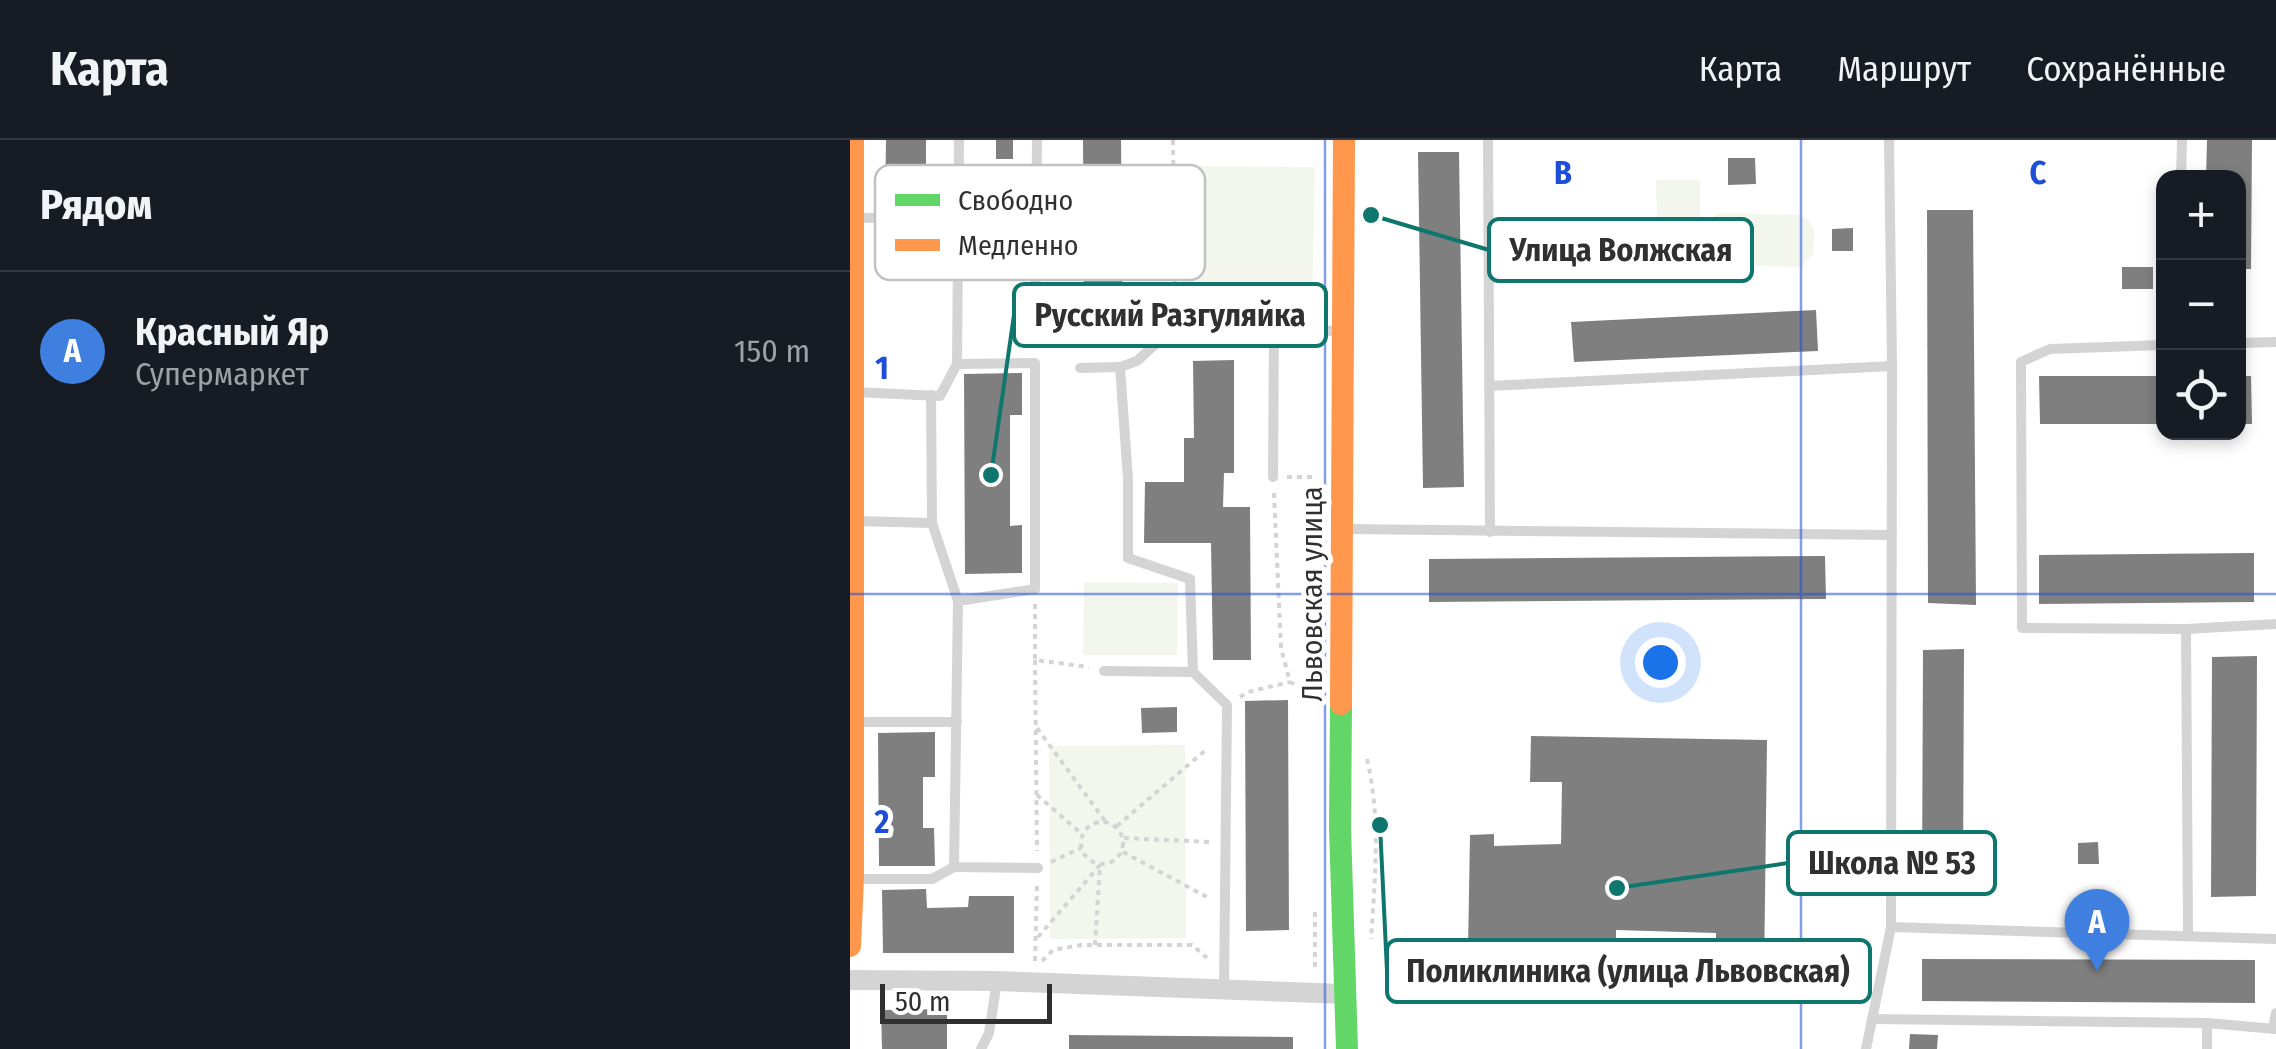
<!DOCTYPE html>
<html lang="ru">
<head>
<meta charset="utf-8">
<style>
	:root { --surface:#171b24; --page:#242831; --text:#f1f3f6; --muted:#9ea1a6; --line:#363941; --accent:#787878 }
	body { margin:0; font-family:"Fira Sans Condensed",sans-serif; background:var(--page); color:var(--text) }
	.controls { position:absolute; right:30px; top:30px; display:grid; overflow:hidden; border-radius:20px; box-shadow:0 5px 15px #0003 }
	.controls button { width:90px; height:90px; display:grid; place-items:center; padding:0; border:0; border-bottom:2px solid var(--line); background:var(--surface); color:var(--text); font:50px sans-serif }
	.scale { position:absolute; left:30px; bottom:25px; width:172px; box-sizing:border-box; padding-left:10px; border:5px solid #303030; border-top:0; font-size:28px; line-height:35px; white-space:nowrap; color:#303030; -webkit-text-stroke:8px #fff; paint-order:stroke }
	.you { position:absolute; left:810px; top:522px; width:35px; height:35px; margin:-25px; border:8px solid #fff; border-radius:50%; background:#1a73e8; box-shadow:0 0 0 15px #1a73e833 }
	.badge { display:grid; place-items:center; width:65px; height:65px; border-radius:50%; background:var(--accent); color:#fff; font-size:32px; font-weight:700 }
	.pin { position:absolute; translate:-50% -82px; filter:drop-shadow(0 2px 5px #0008) }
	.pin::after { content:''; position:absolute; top:52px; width:35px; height:30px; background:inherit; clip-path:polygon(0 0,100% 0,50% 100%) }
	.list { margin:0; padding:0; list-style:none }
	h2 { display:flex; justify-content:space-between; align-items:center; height:130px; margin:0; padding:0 40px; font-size:42px }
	h2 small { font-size:32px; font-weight:400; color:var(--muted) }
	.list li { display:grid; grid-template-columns:65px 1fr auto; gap:30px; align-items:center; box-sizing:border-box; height:160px; padding:0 40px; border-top:2px solid var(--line) }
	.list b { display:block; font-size:38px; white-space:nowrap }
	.list p { margin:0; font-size:32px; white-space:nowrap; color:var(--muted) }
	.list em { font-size:32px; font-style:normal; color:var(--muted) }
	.icon { flex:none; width:55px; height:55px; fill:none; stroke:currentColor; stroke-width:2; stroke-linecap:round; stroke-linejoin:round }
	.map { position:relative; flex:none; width:1426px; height:909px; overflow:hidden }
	header { display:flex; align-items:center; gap:60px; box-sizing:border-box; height:140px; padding:0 50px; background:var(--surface); border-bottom:2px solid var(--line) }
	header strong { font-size:48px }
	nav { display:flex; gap:55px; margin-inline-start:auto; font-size:35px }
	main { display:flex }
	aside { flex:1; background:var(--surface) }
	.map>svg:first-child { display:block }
	.green { fill:#f2f6ed }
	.building { fill:#7f7f7f }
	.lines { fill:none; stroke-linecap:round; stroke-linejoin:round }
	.path { stroke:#d4d4d4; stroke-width:4; stroke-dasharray:5 5; stroke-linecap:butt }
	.lane { stroke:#d4d4d4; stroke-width:10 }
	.street { stroke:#d4d4d4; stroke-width:20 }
	.fast { stroke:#63d668; stroke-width:22 }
	.slow { stroke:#ff974d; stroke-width:22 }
	.grid { fill:none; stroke:#1d4ed8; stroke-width:2.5; stroke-opacity:0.55 }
	.labels { text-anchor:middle; stroke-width:10; stroke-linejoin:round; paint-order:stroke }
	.street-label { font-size:30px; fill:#303030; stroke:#fff }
	.key { fill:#fff; stroke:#c1c1c1; stroke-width:2.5 }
	.key-label { font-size:28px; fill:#303030 }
	.grid-label { font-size:32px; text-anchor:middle; font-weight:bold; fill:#1d4ed8; stroke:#fff; stroke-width:10; stroke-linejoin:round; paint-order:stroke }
	.leader { fill:none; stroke:#0f766e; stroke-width:4 }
	.callout-dot { fill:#0f766e; stroke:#fff; stroke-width:4 }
	.callout { fill:#fff; stroke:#0f766e; stroke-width:4 }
	.callout-label { font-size:32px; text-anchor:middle; font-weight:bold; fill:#303030 }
</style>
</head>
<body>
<header>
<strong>Карта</strong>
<nav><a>Карта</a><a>Маршрут</a><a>Сохранённые</a></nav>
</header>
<main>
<aside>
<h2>Рядом<small></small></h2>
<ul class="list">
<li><span class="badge" style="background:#3f7fe0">A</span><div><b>Красный Яр</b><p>Супермаркет</p></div><em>150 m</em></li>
</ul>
</aside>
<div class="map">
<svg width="1426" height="909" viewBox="0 0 1426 909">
	<rect width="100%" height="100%" fill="#fff"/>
	<!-- green -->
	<g class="green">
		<path d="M335 26 465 27 462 166 333 165Z"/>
		<path d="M850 40 851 119 808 120 806 40Z"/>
		<path d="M872 73 949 75C969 83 964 96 963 115L951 127 872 125C854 117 857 92 864 76Z"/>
		<path d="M234 442 328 443 327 515H233Z"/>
		<path d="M335 605 336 798 200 799 199 606Z"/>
	</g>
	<!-- building -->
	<g class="building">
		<path d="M36 0H76V24L90 25 89 66 35 65Z"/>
		<rect x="146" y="0" width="17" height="19"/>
		<path d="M233 0H271L273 197H234Z"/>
		<path d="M1357 0H1402L1401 129H1388V38H1356Z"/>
		<path d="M568 12H609L614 347 573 348Z"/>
		<path d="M878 18H905L906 44 878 45Z"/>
		<path d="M1077 70H1123L1126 465 1078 463Z"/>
		<path d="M1003 88V111H982V89Z"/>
		<rect x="1272" y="127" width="31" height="22"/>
		<path d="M966 170 968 211 724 222 721 182Z"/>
		<path d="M384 220V333H374L373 367H400L401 520H363L361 403H294L295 342H334V298H344L343 221Z"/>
		<path d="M172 233V275H160V386L172 385V433L115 434 114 234Z"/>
		<path d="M1189 236H1314V284H1190Z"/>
		<path d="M1388 236H1401L1402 284H1388Z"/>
		<path d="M1404 413V462L1189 464V415Z"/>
		<path d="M975 416 976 459 579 462V419Z"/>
		<path d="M1114 509 1113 746 1072 747 1073 510Z"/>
		<path d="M1407 516 1406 756 1361 757 1362 517Z"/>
		<path d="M438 560 439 790 396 791 395 561Z"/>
		<path d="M327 567V592L292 593 291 568Z"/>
		<path d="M85 592V637H73V688H84L85 726H29L28 593Z"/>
		<path d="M681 596 917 600 914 837 866 838V793L766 790V823L742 822V813L618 810 620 695 644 694V706L711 704 712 642H680Z"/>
		<path d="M1248 702 1249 724H1228V703Z"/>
		<path d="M76 749 77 768 118 767 119 756H164V813H33L32 750Z"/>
		<path d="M1072 819 1405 820V863L1072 861Z"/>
		<path d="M97 869V909H32L31 870Z"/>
		<path d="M1060 894 1088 895 1087 909H1059Z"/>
		<path d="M219 895 443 897V909H219Z"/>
	</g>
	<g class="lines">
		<!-- path -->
		<g class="path">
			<path d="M323 0 325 172"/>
			<path d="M437 337H467"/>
			<path d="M424 353 431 508 440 542 466 554"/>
			<path d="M185 464V520L239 527"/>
			<path d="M185 520 187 711"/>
			<path d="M390 557 398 552 440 542"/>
			<path d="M187 588 255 681"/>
			<path d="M517 619C531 678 525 739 521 799"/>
			<path d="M187 655 232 694"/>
			<circle cx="252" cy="703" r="21"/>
			<path d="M267 686 358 608"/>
			<path d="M274 698 359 702"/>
			<path d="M273 712 357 757"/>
			<path d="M201 722 231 708"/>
			<path d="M465 772V832"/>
			<path d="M188 797 250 725"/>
			<path d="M245 805 250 725"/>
			<path d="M185 821 187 745"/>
			<path d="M192 821 203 810 231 805H342L357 818"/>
		</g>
		<!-- lane -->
		<g class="lane">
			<path d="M638 0 640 392"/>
			<path d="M1331 38 1332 0"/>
			<path d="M4 78 108 77"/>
			<path d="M185 191 187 0"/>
			<path d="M1388 203 1426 202"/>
			<path d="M1314 205 1200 209 1171 222 1172 488 1336 489 1426 484"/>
			<path d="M107 224 185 223V449L108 461"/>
			<path d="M230 228 270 227"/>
			<path d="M639 246 1042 226"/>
			<path d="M4 252 90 256 107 224 109 0"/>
			<path d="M81 255 82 383"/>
			<path d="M423 337 424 189"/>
			<path d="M5 381 82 383 108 461 104 727 188 728"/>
			<path d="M493 389 1042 395"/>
			<path d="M1336 489 1338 794"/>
			<path d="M254 531 343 532"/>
			<path d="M3 582H107"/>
			<path d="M3 739H82L104 727"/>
			<path d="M1041 787 1426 799"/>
			<path d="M374 849 377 565 343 532 340 439 278 418V339L270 227 287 221 325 186 488 191"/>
			<path d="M1023 879 1357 883 1426 889"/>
			<path d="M1357 883V909"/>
			<path d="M1423 889 1426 873"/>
			<path d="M131 909 139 893 147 841"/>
			<path d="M1016 909 1041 787 1042 226 1039 0"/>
		</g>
		<!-- street -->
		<path class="street" d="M0 840 147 841 494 854"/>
		<!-- fast -->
		<path class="fast" d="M491 564 490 688 497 909"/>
		<!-- slow -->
		<g class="slow">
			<path d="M491 564 494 0"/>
			<path d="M0 806 3 739V0"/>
		</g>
	</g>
	<!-- grid -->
	<path class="grid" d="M475 0V909M951 0V909M0 454H1426"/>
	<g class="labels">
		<!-- street labels -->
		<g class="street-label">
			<text transform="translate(462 454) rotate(-90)" y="10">Львовская улица</text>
		</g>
	</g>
	<!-- legend -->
	<rect x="25" y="25" width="330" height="115" rx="15" class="key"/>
	<rect x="45" y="54" width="45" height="12" fill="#63d668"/>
	<rect x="45" y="99" width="45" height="12" fill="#ff974d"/>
	<g class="key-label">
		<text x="108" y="70">Свободно</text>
		<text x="108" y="115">Медленно</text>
	</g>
	<g class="grid-label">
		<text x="713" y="44">B</text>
		<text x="1188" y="44">C</text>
		<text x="32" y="239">1</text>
		<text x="32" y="693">2</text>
	</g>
	<!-- callouts -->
	<path class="leader" d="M521 75L639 110M141 335L164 175M767 748L938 723M530 685L537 831"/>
	<g class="callout-dot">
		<circle cx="521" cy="75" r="10"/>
		<circle cx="141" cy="335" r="10"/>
		<circle cx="767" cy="748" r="10"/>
		<circle cx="530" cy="685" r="10"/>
	</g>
	<g class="callout">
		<rect x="639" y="79" width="263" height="62" rx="10"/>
		<rect x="164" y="144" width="312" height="62" rx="10"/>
		<rect x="938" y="692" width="207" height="62" rx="10"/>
		<rect x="537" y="800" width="483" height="62" rx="10"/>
	</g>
	<g class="callout-label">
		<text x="771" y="121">Улица Волжская</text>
		<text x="320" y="186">Русский Разгуляйка</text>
		<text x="1042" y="734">Школа № 53</text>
		<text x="778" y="842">Поликлиника (улица Львовская)</text>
	</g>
</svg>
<div class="controls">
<button>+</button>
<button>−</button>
<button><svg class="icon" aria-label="locate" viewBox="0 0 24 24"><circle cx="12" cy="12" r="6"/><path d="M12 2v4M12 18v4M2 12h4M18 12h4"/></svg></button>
</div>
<div class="scale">50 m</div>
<div class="you"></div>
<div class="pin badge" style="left:1247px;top:831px;background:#3f7fe0">A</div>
</div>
</main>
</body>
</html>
